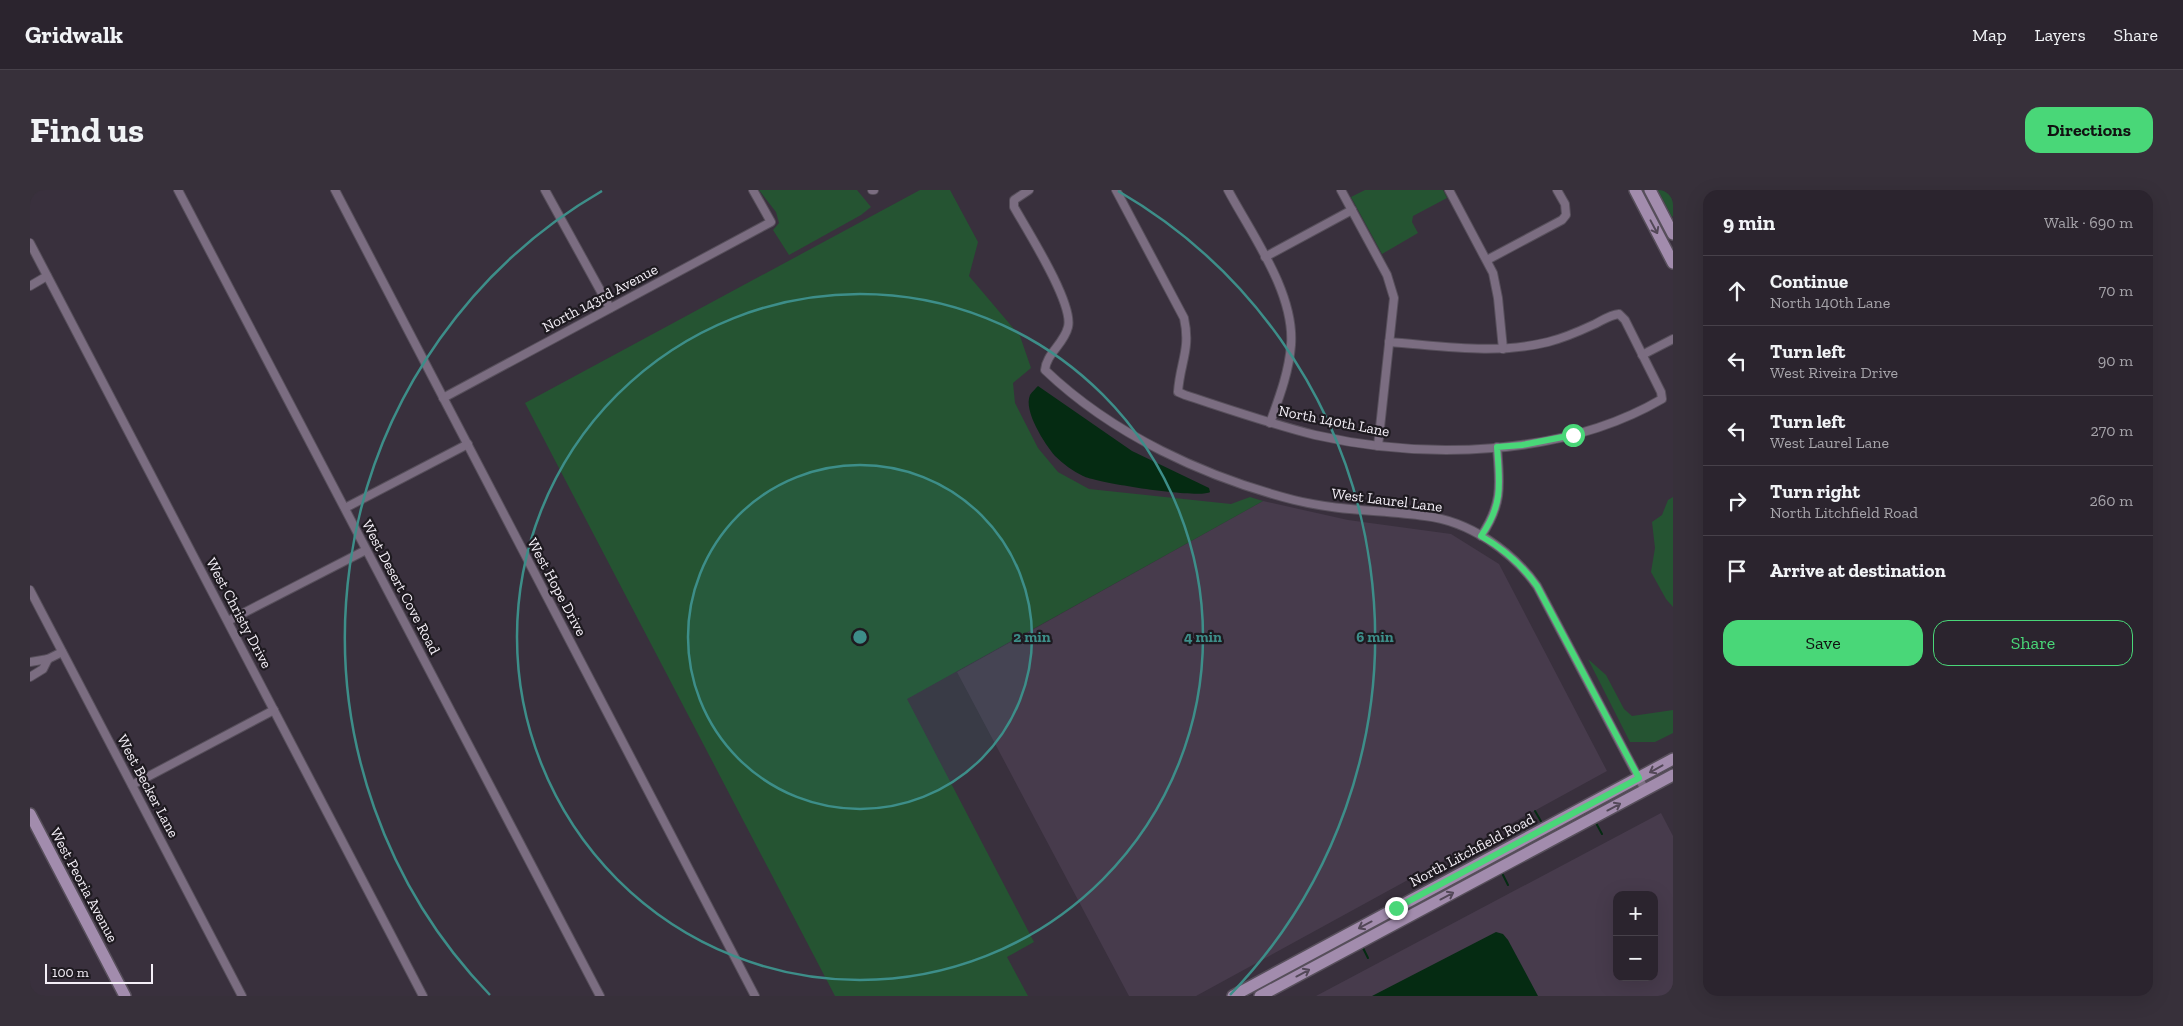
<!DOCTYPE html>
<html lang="en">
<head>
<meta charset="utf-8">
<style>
	:root { --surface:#2b242e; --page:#37303a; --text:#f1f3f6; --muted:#a6a4aa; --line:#47414a; --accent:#49d778 }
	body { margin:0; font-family:"Zilla Slab",serif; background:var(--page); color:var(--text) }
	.controls { position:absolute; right:15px; bottom:15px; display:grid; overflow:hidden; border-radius:10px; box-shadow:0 5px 20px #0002 }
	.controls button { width:45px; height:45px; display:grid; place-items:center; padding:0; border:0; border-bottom:1px solid var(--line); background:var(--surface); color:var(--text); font:25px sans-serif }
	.scale { position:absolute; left:15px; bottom:12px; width:108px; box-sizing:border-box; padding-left:5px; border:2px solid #f4eff7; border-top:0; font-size:14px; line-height:18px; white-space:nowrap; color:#f4eff7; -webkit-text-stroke:4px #1e1a20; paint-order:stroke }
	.stop { position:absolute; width:15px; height:15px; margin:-11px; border:4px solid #49d778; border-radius:50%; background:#fff }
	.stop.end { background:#49d778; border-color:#fff; box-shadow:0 1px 5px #0008 }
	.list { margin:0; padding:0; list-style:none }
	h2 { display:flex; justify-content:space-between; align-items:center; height:65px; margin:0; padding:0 20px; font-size:21px }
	h2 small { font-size:16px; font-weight:400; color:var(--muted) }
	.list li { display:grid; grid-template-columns:32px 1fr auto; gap:15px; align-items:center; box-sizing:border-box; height:70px; padding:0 20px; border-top:1px solid var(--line) }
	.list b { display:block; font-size:19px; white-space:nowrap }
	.list p { margin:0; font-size:16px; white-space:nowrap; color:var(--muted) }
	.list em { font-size:16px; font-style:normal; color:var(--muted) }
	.actions { display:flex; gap:10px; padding:15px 20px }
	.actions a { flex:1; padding:11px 0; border:1px solid var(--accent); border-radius:15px; text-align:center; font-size:18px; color:var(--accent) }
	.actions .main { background:var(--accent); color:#111 }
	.icon { flex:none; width:28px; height:28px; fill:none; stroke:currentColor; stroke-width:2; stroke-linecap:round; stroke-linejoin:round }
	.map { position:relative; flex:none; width:1643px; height:806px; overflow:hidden; border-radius:15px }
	header { display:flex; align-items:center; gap:30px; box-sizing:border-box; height:70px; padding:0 25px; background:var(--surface); border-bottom:1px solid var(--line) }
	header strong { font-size:24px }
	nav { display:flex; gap:28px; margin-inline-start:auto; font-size:18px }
	.intro { display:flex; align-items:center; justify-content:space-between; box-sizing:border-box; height:120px; padding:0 30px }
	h1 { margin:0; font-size:35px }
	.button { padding:12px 22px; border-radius:15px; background:var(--accent); color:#111; font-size:18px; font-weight:700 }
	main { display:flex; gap:30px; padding:0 30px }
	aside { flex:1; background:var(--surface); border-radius:15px; box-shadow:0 5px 20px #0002 }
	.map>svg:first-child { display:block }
	.built { fill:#473b4c; fill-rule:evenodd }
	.green { fill:#255432 }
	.water { fill:#052b12 }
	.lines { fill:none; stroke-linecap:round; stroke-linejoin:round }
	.stream { stroke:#052b12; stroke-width:2 }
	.minor-casing { stroke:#574f5b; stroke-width:10 }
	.secondary-casing { stroke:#574f5b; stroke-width:14 }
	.minor { stroke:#7b6d81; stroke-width:8 }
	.secondary { stroke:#a28cad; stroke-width:11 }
	.oneway { stroke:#534858 }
	.route { stroke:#49d778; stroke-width:6 }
	.ring { fill:none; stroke:#3d8e89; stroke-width:2.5 }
	.labels { text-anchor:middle; stroke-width:4.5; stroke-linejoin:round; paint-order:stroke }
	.street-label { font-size:15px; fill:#f4eff7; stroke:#1e1a20 }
	.centre { fill:#3d8e89; stroke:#1e1a20; stroke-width:2.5 }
	.ring-label { font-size:15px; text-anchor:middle; font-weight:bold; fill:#3d8e89; stroke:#1e1a20; stroke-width:4.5; stroke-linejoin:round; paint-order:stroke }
</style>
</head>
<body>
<header>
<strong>Gridwalk</strong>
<nav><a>Map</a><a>Layers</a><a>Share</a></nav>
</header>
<div class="intro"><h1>Find us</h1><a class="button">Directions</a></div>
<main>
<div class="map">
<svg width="1643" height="806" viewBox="0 0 1643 806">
	<rect width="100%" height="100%" fill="#39303d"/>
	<!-- built -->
	<g class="built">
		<path d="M1233 311 1318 330 1421 344 1469 374 1577 581 1166 806H1099L927 482Z"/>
		<path d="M1631 623 1643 646V806H1286ZM1587 705H1624V787H1587Z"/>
	</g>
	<!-- green -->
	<g class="green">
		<path d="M729 0H827L841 17 831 25 759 65 743 40 749 33 746 22Z"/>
		<path d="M890 0H920L948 52 939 86 990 146 1001 178 983 193 985 213 1008 258 1028 282 1059 299 1201 314 1220 307 1233 311 877 509 1004 752 977 767 998 806H805L495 213Z"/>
		<path d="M1335 0H1413L1417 8 1383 26 1382 32 1388 43 1352 64 1321 7Z"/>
		<path d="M1628 0H1643V26L1642 27Z"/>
		<path d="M1643 307V417L1636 409 1621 382 1625 358 1622 332 1632 325 1638 310Z"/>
		<path d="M1558 469 1576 485 1594 519 1602 526 1643 520V543L1625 552H1600Z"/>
	</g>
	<!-- water -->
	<g class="water">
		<path d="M1008 196 1102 261 1179 298 1180 302C1170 309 1067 293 1053 286 1043 281 1033 274 1025 266 1015 254 993 221 1000 205 1002 202 1006 198 1008 196Z"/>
		<path d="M1466 742 1473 744 1478 750 1508 806H1342Z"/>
	</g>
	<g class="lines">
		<!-- stream -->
		<g class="stream">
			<path d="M1505 621 1512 633"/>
			<path d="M1566 633 1572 644"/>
			<path d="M1472 683 1478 695"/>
			<path d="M1333 758 1338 768"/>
		</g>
		<!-- minor casing -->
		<g class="minor-casing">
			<g id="minor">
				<path d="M148 0 570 806"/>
				<path d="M305 0 725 806"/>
				<path d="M515 0 580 118"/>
				<path d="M842 0H844"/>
				<path d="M999 0 984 10V17C997 40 1044 114 1038 137 1034 154 1016 164 1015 180 1083 245 1175 287 1264 310 1308 321 1351 320 1395 326 1439 331 1482 361 1507 396L1615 600"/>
				<path d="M1086 0 1154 128C1161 160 1150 172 1148 202L1155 205C1198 219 1241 234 1285 245 1394 270 1533 267 1632 209L1631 202 1595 130 1589 124C1580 125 1573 130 1565 134 1550 141 1534 148 1518 152 1465 165 1413 156 1359 152"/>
				<path d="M1198 0C1222 45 1265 103 1261 155 1259 182 1249 208 1240 233"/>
				<path d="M1311 0 1357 85 1364 108 1348 256"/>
				<path d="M1419 0 1463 83 1468 108 1473 159"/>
				<path d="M0 53 393 806"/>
				<path d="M1235 67 1322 20"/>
				<path d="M1457 70 1532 30 1536 25 1535 14 1527 0"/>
				<path d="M0 96 17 86"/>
				<path d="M1612 165 1643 149"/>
				<path d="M413 208 741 32 723 0"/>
				<path d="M315 318 438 254"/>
				<path d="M1451 346C1473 314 1470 294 1467 257"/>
				<path d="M0 400 212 806"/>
				<path d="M198 431 336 360"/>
				<path d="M0 472 18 469 32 462"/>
				<path d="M0 487 13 479 18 469"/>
				<path d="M102 595 244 520"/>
			</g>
		</g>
		<!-- secondary casing -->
		<g class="secondary-casing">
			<g id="secondary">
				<path d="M1605 0 1643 73"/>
				<path d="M1620 0 1643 44"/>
				<path d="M0 624 95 806"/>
				<path d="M1203 806 1643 569"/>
				<path d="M1230 806 1643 585"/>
			</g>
		</g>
		<!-- minor -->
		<use href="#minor" class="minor"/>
		<!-- secondary -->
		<use href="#secondary" class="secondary"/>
	</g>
	<!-- one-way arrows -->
	<defs><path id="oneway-shaft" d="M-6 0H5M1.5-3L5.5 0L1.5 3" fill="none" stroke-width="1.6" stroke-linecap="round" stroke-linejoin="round" transform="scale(1.25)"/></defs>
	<g class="oneway">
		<use href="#oneway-shaft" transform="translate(1624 37) rotate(62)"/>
		<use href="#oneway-shaft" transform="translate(1626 579) rotate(151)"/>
		<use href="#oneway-shaft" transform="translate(1584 617) rotate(-28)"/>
		<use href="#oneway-shaft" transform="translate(1417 706) rotate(-28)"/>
		<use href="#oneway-shaft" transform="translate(1335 735) rotate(152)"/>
		<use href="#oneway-shaft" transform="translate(1273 783) rotate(-28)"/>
	</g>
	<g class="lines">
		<!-- route -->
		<path class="route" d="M1366 718 1609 588 1507 396C1492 375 1474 359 1451 346 1473 315 1470 294 1467 257L1492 255 1543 245"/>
	</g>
	<!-- distance rings -->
	<circle cx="830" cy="447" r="172" fill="#3d8e89" fill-opacity=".12"/>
	<g class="ring">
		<circle cx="830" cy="447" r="172"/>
		<circle cx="830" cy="447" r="343"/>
		<path d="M460 805A515 515 0 0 1 572 1M1088 1A515 515 0 0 1 1200 805"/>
	</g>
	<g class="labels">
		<!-- street labels -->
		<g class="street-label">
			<text transform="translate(570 108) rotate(-28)" y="5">North 143rd Avenue</text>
			<text transform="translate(1304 231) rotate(11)" y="5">North 140th Lane</text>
			<text transform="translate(1357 310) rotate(7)" y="5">West Laurel Lane</text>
			<text transform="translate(371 397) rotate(62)" y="5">West Desert Cove Road</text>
			<text transform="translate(527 397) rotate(62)" y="5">West Hope Drive</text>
			<text transform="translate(209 423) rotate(62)" y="5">West Christy Drive</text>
			<text transform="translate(118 596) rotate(62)" y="5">West Becker Lane</text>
			<text transform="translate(1442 660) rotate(-28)" y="5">North Litchfield Road</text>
			<text transform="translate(54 695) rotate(62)" y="5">West Peoria Avenue</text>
		</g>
	</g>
	<circle cx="830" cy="447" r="8" class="centre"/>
	<g class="ring-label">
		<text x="1002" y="452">2 min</text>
		<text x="1173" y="452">4 min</text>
		<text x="1345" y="452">6 min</text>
	</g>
</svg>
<div class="controls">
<button>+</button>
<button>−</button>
</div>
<div class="scale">100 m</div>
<div class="stop" style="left:1543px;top:245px"></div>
<div class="stop end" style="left:1366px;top:718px"></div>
</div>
<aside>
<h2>9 min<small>Walk · 690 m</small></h2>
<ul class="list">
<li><svg class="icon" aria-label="ahead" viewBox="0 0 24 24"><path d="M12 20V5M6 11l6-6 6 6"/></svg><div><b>Continue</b><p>North 140th Lane</p></div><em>70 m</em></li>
<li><svg class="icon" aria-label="left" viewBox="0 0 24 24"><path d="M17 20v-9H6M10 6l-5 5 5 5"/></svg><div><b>Turn left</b><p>West Riveira Drive</p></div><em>90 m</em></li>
<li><svg class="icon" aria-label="left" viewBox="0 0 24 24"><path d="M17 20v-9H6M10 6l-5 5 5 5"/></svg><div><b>Turn left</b><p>West Laurel Lane</p></div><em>270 m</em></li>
<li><svg class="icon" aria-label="right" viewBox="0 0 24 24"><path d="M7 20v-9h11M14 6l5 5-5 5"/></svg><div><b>Turn right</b><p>North Litchfield Road</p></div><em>260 m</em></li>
<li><svg class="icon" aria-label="arrive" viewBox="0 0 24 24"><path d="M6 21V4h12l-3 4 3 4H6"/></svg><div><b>Arrive at destination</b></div></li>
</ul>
<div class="actions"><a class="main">Save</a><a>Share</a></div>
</aside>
</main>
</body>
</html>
